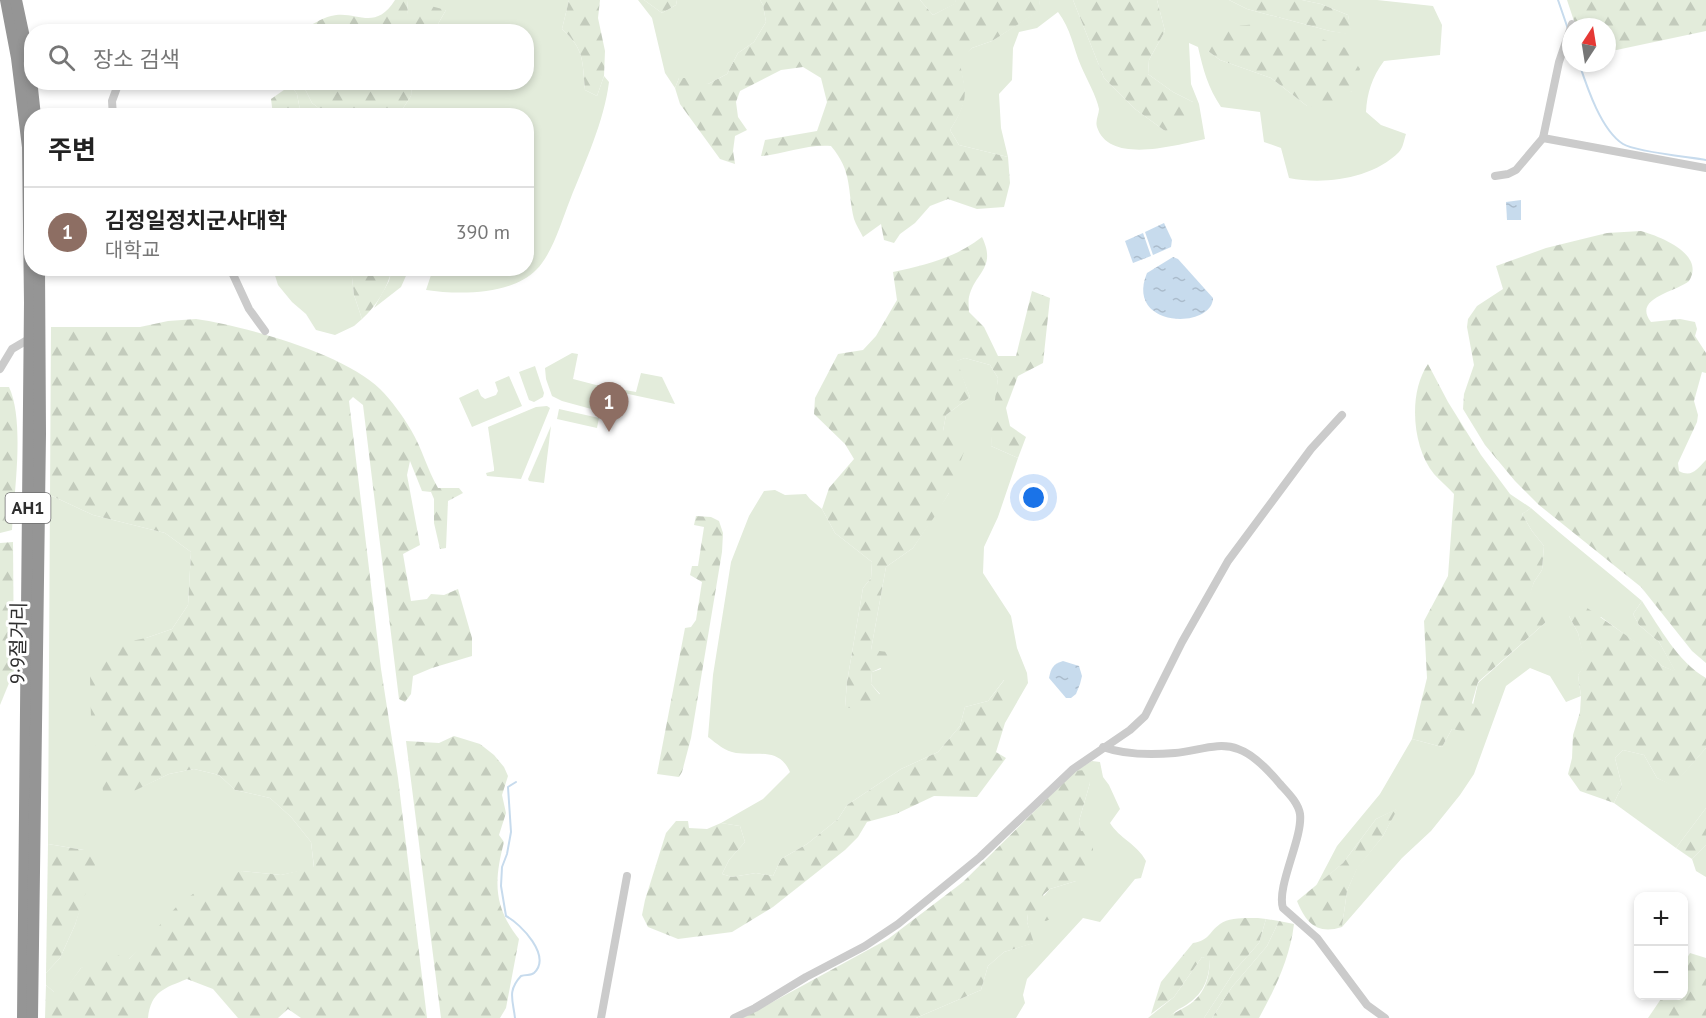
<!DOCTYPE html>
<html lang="ko">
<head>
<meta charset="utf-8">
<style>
	:root { --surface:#fff; --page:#f6f6f6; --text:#222; --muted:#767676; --line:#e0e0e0; --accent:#7c3aed }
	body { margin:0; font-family:"PT Sans","Noto Sans KR",sans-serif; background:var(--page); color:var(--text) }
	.controls { position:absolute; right:18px; bottom:18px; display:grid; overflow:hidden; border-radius:12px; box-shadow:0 3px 9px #0003 }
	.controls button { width:54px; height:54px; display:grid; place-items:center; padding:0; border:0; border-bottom:2px solid var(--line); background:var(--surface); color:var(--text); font:30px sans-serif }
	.compass { position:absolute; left:1562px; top:18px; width:54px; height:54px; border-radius:50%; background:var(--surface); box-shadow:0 3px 9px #0003; rotate:12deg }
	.you { position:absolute; left:1034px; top:498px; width:21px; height:21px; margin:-15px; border:4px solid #fff; border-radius:50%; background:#1a73e8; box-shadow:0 0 0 9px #1a73e833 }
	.badge { display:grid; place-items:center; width:39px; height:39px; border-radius:50%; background:var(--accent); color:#fff; font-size:20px; font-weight:700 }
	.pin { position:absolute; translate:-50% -50px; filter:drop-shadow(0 2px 3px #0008) }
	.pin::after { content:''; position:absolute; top:32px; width:21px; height:18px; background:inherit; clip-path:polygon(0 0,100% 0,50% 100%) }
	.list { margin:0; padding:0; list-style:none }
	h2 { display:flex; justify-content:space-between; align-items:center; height:78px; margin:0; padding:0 24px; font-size:26px }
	h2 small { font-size:20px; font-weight:400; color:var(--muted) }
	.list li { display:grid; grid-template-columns:39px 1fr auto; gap:18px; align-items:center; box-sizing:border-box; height:90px; padding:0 24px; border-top:2px solid var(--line) }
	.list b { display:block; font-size:22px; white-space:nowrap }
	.list p { margin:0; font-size:20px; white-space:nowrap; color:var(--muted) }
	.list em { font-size:20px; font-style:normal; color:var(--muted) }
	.icon { flex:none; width:33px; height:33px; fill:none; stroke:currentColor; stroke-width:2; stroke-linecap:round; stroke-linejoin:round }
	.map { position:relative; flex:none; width:1706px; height:1018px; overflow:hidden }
	.search { position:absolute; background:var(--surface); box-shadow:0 3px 9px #0003; left:24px; top:24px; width:510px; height:66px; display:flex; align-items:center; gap:15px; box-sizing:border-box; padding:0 21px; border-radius:24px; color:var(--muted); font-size:22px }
	.panel { position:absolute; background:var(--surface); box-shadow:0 3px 9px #0003; left:24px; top:108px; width:510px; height:168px; border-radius:24px }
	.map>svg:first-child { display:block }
	.grass { fill:#e3ecdb; fill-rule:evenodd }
	.forest { fill:url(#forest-firs) }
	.water { fill:url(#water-ripples) }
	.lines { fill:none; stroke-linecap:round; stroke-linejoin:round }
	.stream { stroke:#c7dbed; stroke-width:2 }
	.minor { stroke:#cbcbcb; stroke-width:8 }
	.highway { stroke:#959595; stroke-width:12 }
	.labels { text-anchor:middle; stroke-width:6; stroke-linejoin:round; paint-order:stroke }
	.shield { fill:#fff; stroke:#6d6d6d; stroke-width:1.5 }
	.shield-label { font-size:18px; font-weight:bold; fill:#2e2e2e }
	.street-label { font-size:20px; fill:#2e2e2e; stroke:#fff }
</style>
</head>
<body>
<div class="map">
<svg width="1706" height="1018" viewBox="0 0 1706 1018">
	<defs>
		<pattern id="forest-firs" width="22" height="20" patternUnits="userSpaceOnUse" patternTransform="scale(1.5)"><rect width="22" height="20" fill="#e3ecdb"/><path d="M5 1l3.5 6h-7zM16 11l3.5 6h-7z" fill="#c3cbbc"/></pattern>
		<pattern id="water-ripples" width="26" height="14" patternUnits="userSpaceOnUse" patternTransform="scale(1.5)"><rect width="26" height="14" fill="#c7dbed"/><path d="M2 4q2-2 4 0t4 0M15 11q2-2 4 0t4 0" fill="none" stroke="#abbccc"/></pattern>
	</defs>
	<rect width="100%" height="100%" fill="#fff"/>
	<!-- grass -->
	<g class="grass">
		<path d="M407 0H569L562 29C585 50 582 61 585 90L597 96 604 76 609 82C604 122 585 162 570 200 562 220 552 255 536 270 511 295 460 295 426 290L433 269H484L490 273 526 268 527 257 531 252 526 215V116H398L411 96 412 83 526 82V32L434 31 446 10 408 15Z"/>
		<path d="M638 0H644L662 13 676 5 677 0H760L763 5 766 22 754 42 738 53 727 74 708 84 679 78 675 88 665 73 652 18Z"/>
		<path d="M920 0H956L955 4 933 15Z"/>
		<path d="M1040 0H1073L1104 78 1135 109 1165 131 1193 102 1173 92 1148 74 1149 60 1165 31 1157 0H1229L1247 9 1330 31 1351 34 1348 15 1321 4 1302 0H1377L1433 6 1442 25 1440 55 1384 61C1372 77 1367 93 1366 112L1381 125 1406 134C1404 140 1403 148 1399 152 1372 179 1324 185 1289 178L1281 148 1264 142 1260 112 1221 107C1208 88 1203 69 1198 47L1189 43 1191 84 1199 104 1205 139C1176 145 1109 165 1097 127 1095 121 1099 114 1099 109 1097 97 1086 78 1081 66 1073 47 1071 29 1058 12L1037 28 1019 32 1013 48 1012 80 999 94 1001 128 1008 157 959 145 950 130C968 102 967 91 958 60L972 48 992 41 1038 11ZM1208 51 1352 91 1307 106 1271 78 1220 60Z"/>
		<path d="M293 83H302L312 103 328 115H301L297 94 291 85Z"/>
		<path d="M273 269H351L354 295 362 319 354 326 335 335 316 330 306 314 292 302 278 285Z"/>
		<path d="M392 269H409L401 287 374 308 389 281Z"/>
		<path d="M572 353 578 354 573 379 600 386 595 410 562 401 552 396 546 379 545 368Z"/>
		<path d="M965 358 990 365 998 378 991 446 1018 458 998 517 984 547 983 573 1011 616 1017 648 1027 673 1028 683 1005 723 1004 680 988 701 965 707 960 726 938 752 901 769 847 805 838 819 807 844 781 859 773 876 756 873 732 877 722 874 729 860 745 842 740 826 721 823 763 799 790 772C779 747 757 756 736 753 725 751 717 744 708 737L713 675 731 562 749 516 764 491 775 490 785 495 806 494 810 499 822 509 835 533 872 562 871 578 863 588 847 682 845 707 880 694 871 684 872 672 881 669 871 650 886 567 913 548 949 493 943 431 946 415 970 397 956 361Z"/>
		<path d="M535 366 544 393 543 397 534 402 529 400 519 372Z"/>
		<path d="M641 373 662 377 675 404 619 392 614 415 604 413 609 387 636 392Z"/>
		<path d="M509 376 522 406 472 427 459 398 478 389 481 396 485 399 496 395 498 391 495 382Z"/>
		<path d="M547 406 550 408 548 413 521 479 487 476 486 473 494 471V468L488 427 536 407Z"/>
		<path d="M559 409 599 418 597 428 557 419Z"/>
		<path d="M551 426 544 483 529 481 528 479Z"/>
		<path d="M50 495 93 515 165 533 191 552 188 605 172 629 146 638 133 791 169 774 194 769 219 775 235 790 270 798 291 817 311 842 314 868 281 875 242 871 148 940 129 959 81 968 64 992H54L46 985V973L60 958 75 925 84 895V850L48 844Z"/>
		<path d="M1531 508C1567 540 1605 569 1642 601L1633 614 1639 625 1659 642 1676 672 1662 666 1639 645 1601 617 1569 616 1578 633 1586 664 1578 675 1581 696 1566 702 1550 676 1530 668 1506 686 1474 774 1460 795 1431 831 1402 858 1342 927 1347 891 1357 868 1383 836 1397 809 1376 819 1343 863 1316 886 1337 846 1380 794 1412 739 1442 747 1452 729 1467 731 1478 683 1546 622 1528 598 1534 582 1542 570 1544 546 1532 531 1522 514Z"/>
		<path d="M1706 748V808L1676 848 1614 803 1622 786 1615 758 1623 750 1644 755 1657 778 1673 785Z"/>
		<path d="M1092 761 1100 762 1103 777 1109 785 1120 809 1110 823C1119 838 1137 844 1146 861L1141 878 1135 879 1100 922 1083 918 1027 979 1023 995 1025 1003 1016 1018H916L981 990 988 966 1004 952 1033 943 1027 922 1028 914 1050 889 1076 881 1081 831 1079 821 1090 783 1075 771Z"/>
		<path d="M1706 845V877L1696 871 1692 859Z"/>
		<path d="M1266 919 1279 921 1267 946 1232 987 1212 1018H1204L1236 969 1259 943Z"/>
		<path d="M1202 957 1210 959C1209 983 1201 998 1179 1009 1175 1011 1171 1016 1167 1018 1162 1018 1153 1018 1148 1018L1174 997Z"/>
	</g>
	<!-- forest -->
	<g class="forest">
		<path d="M395 0H407L408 14 423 4 446 10 434 31H302C309 26 322 18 331 16 356 9 374 33 395 0Z"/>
		<path d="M569 0H600L598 18 605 51 604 76 597 96 585 90C582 61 585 50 562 29Z"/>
		<path d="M644 0H677L676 5 662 13Z"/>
		<path d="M760 0H920L933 15 954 4 956 0H1040L1039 11 992 41 972 48 959 61C967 93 969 101 950 130L959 145 1008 157 1010 183 1004 207 977 209 948 199 930 206 915 223 900 234 894 243 884 240 881 224 863 237C860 231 856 225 854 219 847 190 853 172 831 146 807 144 785 154 761 156L765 140 817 131 827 102 821 78 803 67 781 70 740 91 736 102 738 117 747 130 735 136 733 151 735 164 720 159 680 104 675 88 679 78H699L708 84 727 74 738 53 754 42 766 22 763 5Z"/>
		<path d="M1073 0H1157L1165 31 1149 60 1148 74 1173 92 1193 102V124L1165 131 1135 109 1104 78Z"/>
		<path d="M1229 0H1302L1321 4 1348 15 1352 35 1330 31 1247 9Z"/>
		<path d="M1567 0H1706V31L1607 52V27H1576Z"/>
		<path d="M1257 24 1311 35 1346 48 1360 69 1352 91 1328 107 1307 106 1271 78 1220 60 1208 51 1226 27Z"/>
		<path d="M302 83H412L411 96 398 116 328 115 312 103Z"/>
		<path d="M291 85 297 94 301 115H273L271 99Z"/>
		<path d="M1641 231C1659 236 1706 254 1689 281 1676 292 1632 298 1651 322L1680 319 1695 322 1697 329 1695 336 1706 353V373L1702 372 1694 401 1698 415 1697 422 1678 463 1679 471C1692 478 1697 469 1706 460V663L1692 651 1641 587 1539 505 1515 481 1485 445 1463 409 1464 394 1474 365 1467 327 1468 319 1477 306 1503 289 1496 266 1546 248 1607 233Z"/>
		<path d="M982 237C997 268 975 272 969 297 968 301 969 308 969 312L984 327 998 356H1016L1032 291 1050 298 1043 363 1018 376 1006 408 1010 426 1026 437 1018 458 991 446 992 421 998 378 990 365 965 358 957 361 970 397 946 415 943 431 965 449 949 493 937 513 913 548 886 567 871 650 888 652 895 661 872 672 871 684 880 695 864 711 845 707 847 682 863 588 871 578 872 562 835 533 822 509 829 488 854 459 845 444 814 414 815 398 838 354 863 350 876 336 897 300 893 272C926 265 955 258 982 237Z"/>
		<path d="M351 269H392C387 289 377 305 362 319L354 295Z"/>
		<path d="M196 319C245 326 345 354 380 389 391 400 403 416 411 430 422 448 427 469 438 488H459L463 493 448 501 446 548 440 549 434 523V499L431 492 422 491 410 461 407 475 420 545 403 554 411 601 427 599 431 594 444 595 458 589 472 638V656L432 668 413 676 411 694 405 702 399 699 363 405 353 397 349 401 381 669 398 778 427 1018H301L288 1009 278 1018H238L213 989 187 979C165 988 151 991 148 1018H45L46 985 54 992H63L81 968 111 953 129 959 178 905 212 880 242 871 281 875 314 867 311 842 291 817 270 798 235 790 219 775 194 769 169 774 134 791 104 797 91 719 90 676 102 647 146 638 172 629 188 605 191 552 165 533 93 515 50 495 51 327H140L168 321Z"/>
		<path d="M1428 364 1448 402 1481 455 1510 494 1531 508 1522 514 1532 531 1544 546 1542 570 1534 582 1529 598 1543 605 1549 614 1546 622 1478 682 1472 703 1484 715 1481 735 1452 729 1442 747 1412 739 1427 678 1424 621 1448 576 1454 494C1448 487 1440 481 1434 474 1412 447 1408 393 1428 364Z"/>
		<path d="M0 387H9C25 421 14 493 12 530L0 533Z"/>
		<path d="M696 516 711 517 719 521 723 533 722 552 691 738 682 772 679 777 657 774 685 628 691 627 696 620 702 582 690 575 692 566H698L704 527 694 525Z"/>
		<path d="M13 542 14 671 0 705V543Z"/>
		<path d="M1642 601C1660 628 1678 662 1706 678V748L1673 786 1657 778 1644 755 1623 750 1615 758 1622 786 1614 803 1580 791 1568 774 1572 758 1573 735 1580 712 1581 696 1578 675 1585 664 1578 633 1569 616 1583 605 1640 645 1662 666 1675 671 1659 642 1639 625 1633 614Z"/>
		<path d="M1005 679V723L996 752 1006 758 977 797 934 796 896 814 867 822 858 837 845 850 773 907 732 932 678 939 648 927 642 915 645 900 666 833 676 821H688L689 828 707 829 721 823 740 826 745 842 729 860 722 874 732 877 756 873 773 876 781 859 807 844 838 819 847 805 901 769 938 752 960 726 965 707 988 701Z"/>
		<path d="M454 736 480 744 494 755 504 767 508 776 502 795 506 813 499 835 504 842C494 881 493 906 519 939L506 1008 500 1018H441L406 741 439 743Z"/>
		<path d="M1084 770 1090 783 1079 821 1081 831 1093 832V870L1076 881 1050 889 1043 895 1057 916 1046 921 1028 914 1027 922 1034 943 1004 952 988 966 981 990 916 1018H743L888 939 963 882 1075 771Z"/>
		<path d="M1398 808 1383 836 1357 869 1347 891 1342 927C1317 935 1306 923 1297 901L1343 863 1376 819Z"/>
		<path d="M1706 808V845L1692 859 1676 848Z"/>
		<path d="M48 844 84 850 96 862 75 925 60 958 46 973Z"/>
		<path d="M1258 918 1266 919 1259 943 1236 969 1204 1018H1166C1173 1013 1181 1010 1187 1006 1205 995 1209 979 1210 960L1202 957 1174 997 1151 1014 1161 982 1193 943C1210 940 1208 933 1220 924 1229 917 1247 918 1258 918Z"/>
		<path d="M1279 921 1294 924C1290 958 1275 989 1259 1018H1212L1232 987 1267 946Z"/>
		<path d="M1690 953 1706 958V1018H1648L1663 996H1684V963Z"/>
	</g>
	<!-- water -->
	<g class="water">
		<path d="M1521 200V220H1507L1506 202Z"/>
		<path d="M1164 223 1172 240 1171 247 1153 255 1145 232Z"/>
		<path d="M1143 233 1151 256 1133 263 1125 241Z"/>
		<path d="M1173 257 1178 259 1213 298C1212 330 1124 328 1147 273Z"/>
		<path d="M1063 661 1079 666 1082 676 1080 684 1076 694 1071 698H1066L1049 678C1051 668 1053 664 1063 661Z"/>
	</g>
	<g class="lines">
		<!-- stream -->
		<g class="stream">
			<path d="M1558 0 1568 29"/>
			<path d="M1579 63C1587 87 1601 130 1623 144 1636 152 1689 157 1706 160"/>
			<path d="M515 1018C513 1000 507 991 521 976 526 974 531 976 534 973 552 956 521 924 506 916L501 886 502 867 507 854 511 832 508 787 516 782"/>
		</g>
		<!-- minor -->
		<g class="minor">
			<path d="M113 116 112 101 119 82"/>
			<path d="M1543 138 1706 168"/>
			<path d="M1495 176 1508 174 1516 170 1543 138 1559 62 1572 24"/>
			<path d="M230 268 249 309 265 331"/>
			<path d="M0 369 12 349 29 339"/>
			<path d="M1103 747C1125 755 1151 755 1175 753 1195 752 1218 741 1238 749 1253 754 1270 772 1280 784 1287 792 1298 802 1300 814 1303 838 1276 887 1283 908L1317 938 1367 1005 1385 1018"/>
			<path d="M601 1018 627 876"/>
			<path d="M734 1018 755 1008 806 977 865 946 898 924 980 857 1073 769 1130 730 1145 716 1182 642 1228 561 1311 449 1342 415"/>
		</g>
		<!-- highway -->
		<g class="highway">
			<path d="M6 0 17 58 28 147 30 302 23 1018"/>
			<path d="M16 0 29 61 35 116"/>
			<path d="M32 1018 40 434 39 268"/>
		</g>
	</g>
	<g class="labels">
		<!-- shield labels -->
		<rect class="shield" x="5.5" y="493" width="45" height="30" rx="4.5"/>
		<g class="shield-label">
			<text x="28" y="514">AH1</text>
		</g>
		<!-- street labels -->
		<g class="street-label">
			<text transform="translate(18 643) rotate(-89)" y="7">9·9절거리</text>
		</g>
	</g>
</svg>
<div class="controls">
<button>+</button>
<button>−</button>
</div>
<svg class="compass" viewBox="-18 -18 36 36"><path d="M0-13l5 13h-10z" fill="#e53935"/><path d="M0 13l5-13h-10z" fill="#767676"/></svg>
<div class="you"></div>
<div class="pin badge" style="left:609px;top:432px;background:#8d6e63">1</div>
<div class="search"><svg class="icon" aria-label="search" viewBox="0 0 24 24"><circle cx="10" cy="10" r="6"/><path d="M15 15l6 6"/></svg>장소 검색</div>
<section class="panel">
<h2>주변<small></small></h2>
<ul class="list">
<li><span class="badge" style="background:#8d6e63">1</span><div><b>김정일정치군사대학</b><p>대학교</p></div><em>390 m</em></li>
</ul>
</section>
</div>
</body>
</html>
